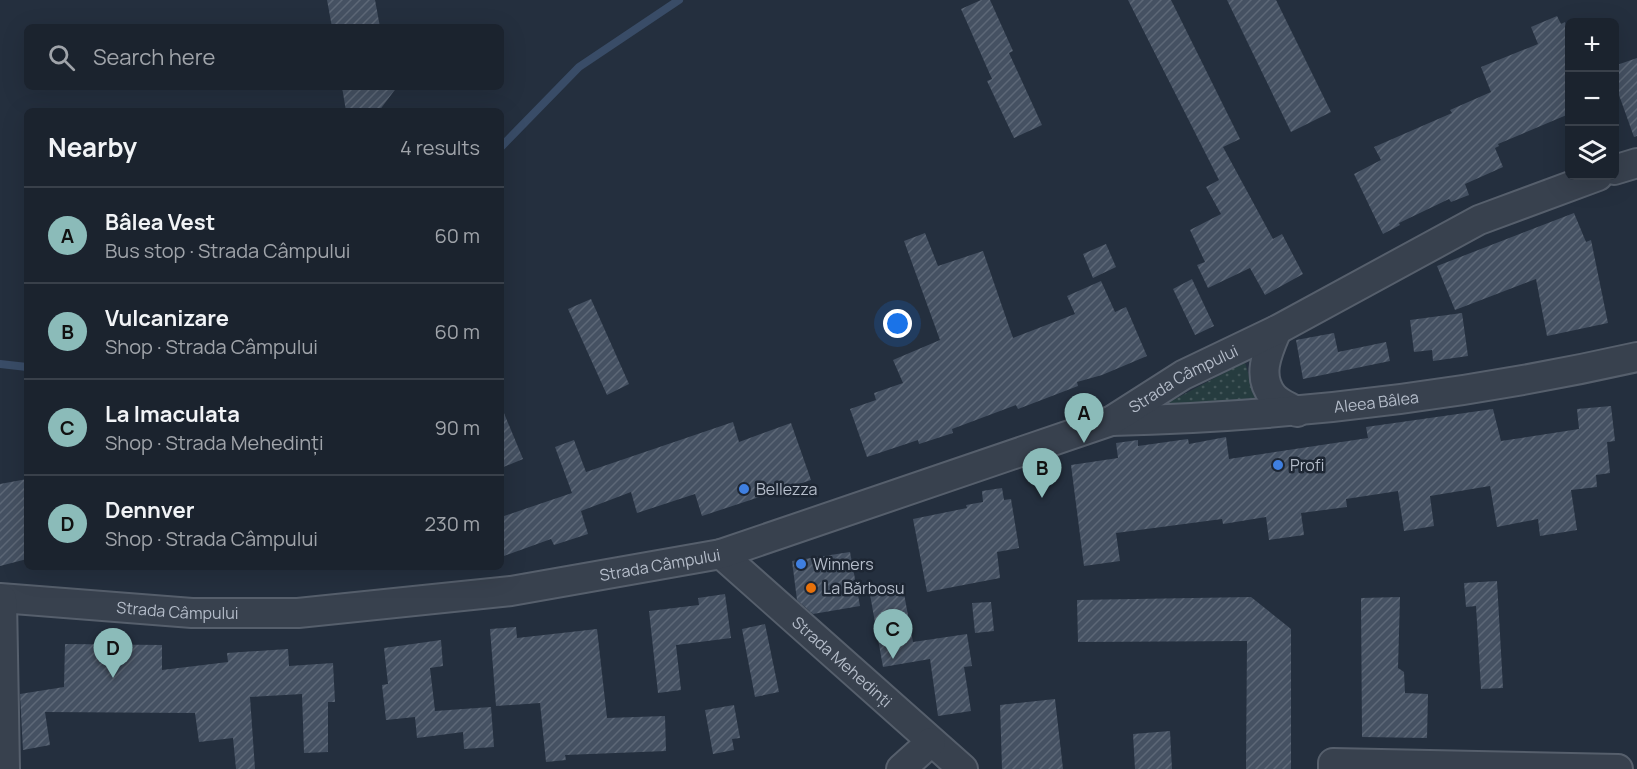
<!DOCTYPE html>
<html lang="en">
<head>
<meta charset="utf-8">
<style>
	:root { --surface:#1b232e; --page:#282f3a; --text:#f1f3f6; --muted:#a0a4aa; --line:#39404a; --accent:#8bbbb9 }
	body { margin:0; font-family:Manrope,sans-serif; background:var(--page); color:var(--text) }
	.controls { position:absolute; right:18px; top:18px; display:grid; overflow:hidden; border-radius:9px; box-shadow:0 6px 24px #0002 }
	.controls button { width:54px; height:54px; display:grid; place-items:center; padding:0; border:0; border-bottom:2px solid var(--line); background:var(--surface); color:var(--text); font:30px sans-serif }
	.you { position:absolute; left:898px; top:324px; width:21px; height:21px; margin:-15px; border:4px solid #fff; border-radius:50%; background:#1a73e8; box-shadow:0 0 0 9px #1a73e833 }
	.badge { display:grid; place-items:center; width:39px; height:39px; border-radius:50%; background:var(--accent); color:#111; font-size:20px; font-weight:700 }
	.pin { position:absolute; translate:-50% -50px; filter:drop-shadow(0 2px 3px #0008) }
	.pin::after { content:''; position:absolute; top:32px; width:21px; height:18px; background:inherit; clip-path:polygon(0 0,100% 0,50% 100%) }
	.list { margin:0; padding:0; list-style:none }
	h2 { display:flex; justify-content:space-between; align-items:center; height:78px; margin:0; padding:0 24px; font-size:26px }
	h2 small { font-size:20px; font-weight:400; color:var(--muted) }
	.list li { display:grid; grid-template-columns:39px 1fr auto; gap:18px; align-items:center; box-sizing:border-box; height:96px; padding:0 24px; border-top:2px solid var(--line) }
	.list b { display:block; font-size:22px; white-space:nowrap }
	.list p { margin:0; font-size:20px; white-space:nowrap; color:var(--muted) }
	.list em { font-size:20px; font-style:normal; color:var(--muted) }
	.icon { flex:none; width:33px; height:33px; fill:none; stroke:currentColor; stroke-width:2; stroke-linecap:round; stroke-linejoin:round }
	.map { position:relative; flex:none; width:1637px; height:769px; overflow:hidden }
	.search { position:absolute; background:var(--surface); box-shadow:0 6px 24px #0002; left:24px; top:24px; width:480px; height:66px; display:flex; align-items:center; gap:15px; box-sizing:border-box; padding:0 21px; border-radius:9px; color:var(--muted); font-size:22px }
	.panel { position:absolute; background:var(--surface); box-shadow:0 6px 24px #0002; left:24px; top:108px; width:480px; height:462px; border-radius:9px }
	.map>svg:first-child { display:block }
	.grass { fill:url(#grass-dots) }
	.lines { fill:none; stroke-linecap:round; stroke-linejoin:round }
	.stream { stroke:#394c67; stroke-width:8 }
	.building { fill:url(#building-hatch) }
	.minor-casing { stroke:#565f6c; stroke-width:32 }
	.minor { stroke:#38414e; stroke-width:28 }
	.shop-dot { fill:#3f7fe0; stroke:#1d2633; stroke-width:2 }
	.food-dot { fill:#e8710a; stroke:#1d2633; stroke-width:2 }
	.labels { text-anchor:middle; stroke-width:5; stroke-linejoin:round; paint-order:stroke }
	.street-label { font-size:16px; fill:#b4bcc9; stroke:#1d2633 }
	.poi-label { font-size:16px; fill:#b4bcc9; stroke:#1d2633; text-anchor:start }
</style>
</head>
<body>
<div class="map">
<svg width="1637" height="769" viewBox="0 0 1637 769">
	<defs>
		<pattern id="grass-dots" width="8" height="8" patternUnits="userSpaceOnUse" patternTransform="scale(1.5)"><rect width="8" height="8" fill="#263c3f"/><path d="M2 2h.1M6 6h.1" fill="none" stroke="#435659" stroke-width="1.8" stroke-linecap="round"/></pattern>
		<pattern id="building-hatch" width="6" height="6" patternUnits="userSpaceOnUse" patternTransform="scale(1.5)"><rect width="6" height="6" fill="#455162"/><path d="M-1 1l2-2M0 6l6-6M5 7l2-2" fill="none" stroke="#5d6877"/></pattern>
	</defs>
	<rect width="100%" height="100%" fill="#242f3e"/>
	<!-- grass -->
	<path class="grass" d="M1245 362 1255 398 1160 407Z"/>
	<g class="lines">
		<!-- stream -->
		<g class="stream">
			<path d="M501 147 579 67 679 0"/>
			<path d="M0 364 27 367"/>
		</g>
	</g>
	<!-- building -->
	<g class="building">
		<path d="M327 0H375L380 27H332Z"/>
		<path d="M981 0H990L1013 51 1009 53 1042 125 1014 138 987 81 992 79 961 9Z"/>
		<path d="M1128 0H1171L1240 139 1223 147 1273 239 1282 234 1303 274 1265 295 1250 268 1208 288 1197 265 1205 262 1190 230 1221 214 1206 187 1219 180Z"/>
		<path d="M1227 0H1276L1331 112 1291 132Z"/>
		<path d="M1557 16 1561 24 1565 22 1569 34V114L1498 144 1499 146 1495 148 1503 167 1465 184 1469 195 1451 202 1449 199 1399 223 1400 225 1383 234 1354 174 1381 160 1374 147 1452 113 1450 110 1491 92 1481 67 1538 44 1531 27Z"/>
		<path d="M1637 58V136L1634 137 1614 81V66Z"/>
		<path d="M342 87H397L379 111H346Z"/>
		<path d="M1574 213 1586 242 1591 240 1608 323 1547 336 1536 279 1455 310 1437 266Z"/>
		<path d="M925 233 938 266 983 251 1013 338 1075 314 1067 296 1101 281 1115 312 1126 307 1147 356 1102 375 1077 382 1078 386 1018 409 1016 405 952 429 953 433 919 444 918 440 867 457 850 409 876 400 874 393 903 383 893 360 940 340 904 241Z"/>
		<path d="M1106 244 1116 267 1093 278 1083 254Z"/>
		<path d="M1192 279 1214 326 1195 335 1173 289Z"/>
		<path d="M591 299 629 384 607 395 568 309Z"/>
		<path d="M1462 313 1468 356 1433 361 1432 350 1414 352 1410 320Z"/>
		<path d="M1334 333 1338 352 1386 342 1390 361 1303 379 1296 340Z"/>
		<path d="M501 406 523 459 501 468Z"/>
		<path d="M1611 406 1615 441 1607 442 1610 473 1596 475 1597 487 1571 490 1577 530 1540 536 1538 519 1497 527 1490 486 1430 496 1434 526 1404 531 1398 491 1346 499 1347 507 1301 513 1304 535 1269 540 1266 517 1223 524 1222 519 1116 533 1120 561 1084 566 1071 465 1118 458 1116 443 1138 440V446L1188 439 1189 444 1226 437 1229 459 1368 438 1366 427 1493 409 1501 441 1579 429 1577 409Z"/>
		<path d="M733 422 739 442 791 423 811 480 702 516 695 494 637 513 631 492 581 511 588 534 554 545 551 539 501 557V517L572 493 555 447 574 440 586 472Z"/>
		<path d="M27 479V559L0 566V484Z"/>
		<path d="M1002 488 1004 500 1011 499 1019 548 997 552 1000 578 927 592 913 519 967 508 966 505 983 502 982 491Z"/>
		<path d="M850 552 860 606 813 614 797 600 792 561Z"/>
		<path d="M1497 581 1503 688 1481 689 1476 606 1466 607 1464 583Z"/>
		<path d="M902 583 913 642 967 634 972 666 964 667 971 711 938 716 930 659 883 667 869 589Z"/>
		<path d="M725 594 731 638 676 645 681 690 658 693 649 611 699 605 698 598Z"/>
		<path d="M1251 597 1291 629V769H1246L1247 641 1078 642 1077 600Z"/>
		<path d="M1400 597 1398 668 1404 672 1405 693 1428 694 1427 738 1362 737 1361 598Z"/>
		<path d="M991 602 994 631 975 633 972 603Z"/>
		<path d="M765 624 779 692 755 697 742 629Z"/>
		<path d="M516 627 517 638 597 629 607 718 665 716 666 751 565 755 566 760 546 762 540 703 496 706 490 629Z"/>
		<path d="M441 640 443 666 430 668 435 711 491 707 494 747 464 749 463 732 417 738 415 717 386 720 382 685 388 684 384 648Z"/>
		<path d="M65 644 162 645V670L228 662 227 653 288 649 289 666 333 663 335 702H328V752L304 753 302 694 250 697 255 769H236L233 738 199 742 195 713 45 712 50 745 23 750 20 694 64 687Z"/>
		<path d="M1055 699 1063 769H1002L1000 705Z"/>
		<path d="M734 705 740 738 732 739 734 750 713 754 705 710Z"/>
		<path d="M1170 731 1172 769H1135L1133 734Z"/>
	</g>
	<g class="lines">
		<!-- minor casing -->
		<g class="minor-casing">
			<g id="minor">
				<path d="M1614 170 1637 163"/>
				<path d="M1277 330C1268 351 1256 376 1273 396 1279 403 1290 407 1297 412"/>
				<path id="s1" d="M1111 421C1288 417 1464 396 1637 357"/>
				<path id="s2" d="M721 554 963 769"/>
				<path id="s3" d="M0 598 192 613H298L511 591 721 554 1111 421 1183 375 1277 330 1479 220 1598 176"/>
				<path d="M2 599 5 769"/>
				<path d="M901 769 931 742"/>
				<path d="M1333 769V763L1618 769"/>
			</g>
		</g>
		<!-- minor -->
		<use href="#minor" class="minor"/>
	</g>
	<!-- markers -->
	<g class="shop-dot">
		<circle cx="1278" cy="465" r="6"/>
		<circle cx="744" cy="489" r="6"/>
		<circle cx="801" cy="564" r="6"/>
	</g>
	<circle class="food-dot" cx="811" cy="588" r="6"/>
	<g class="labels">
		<!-- street labels -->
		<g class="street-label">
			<text dy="6" stroke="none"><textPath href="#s3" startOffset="1222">Strada Câmpului</textPath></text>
			<text dy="6" stroke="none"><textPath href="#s1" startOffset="266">Aleea Bâlea</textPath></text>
			<text dy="6" stroke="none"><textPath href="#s3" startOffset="664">Strada Câmpului</textPath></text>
			<text dy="6" stroke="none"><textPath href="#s3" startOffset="178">Strada Câmpului</textPath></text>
			<text dy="6" stroke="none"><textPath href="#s2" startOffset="162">Strada Mehedinți</textPath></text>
		</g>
		<!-- poi labels -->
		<g class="poi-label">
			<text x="1290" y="471">Profi</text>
			<text x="756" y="495">Bellezza</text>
			<text x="813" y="570">Winners</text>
			<text x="823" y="594">La Bărbosu</text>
		</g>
	</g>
</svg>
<div class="controls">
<button>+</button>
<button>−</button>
<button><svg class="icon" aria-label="layers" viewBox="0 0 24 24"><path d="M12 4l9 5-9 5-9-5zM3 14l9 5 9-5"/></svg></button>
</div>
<div class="you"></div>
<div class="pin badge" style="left:1084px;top:443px">A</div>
<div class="pin badge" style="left:1042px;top:498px">B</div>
<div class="pin badge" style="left:893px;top:659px">C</div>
<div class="pin badge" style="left:113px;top:678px">D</div>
<div class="search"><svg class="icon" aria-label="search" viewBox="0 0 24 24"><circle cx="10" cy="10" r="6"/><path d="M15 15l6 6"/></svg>Search here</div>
<section class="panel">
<h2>Nearby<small>4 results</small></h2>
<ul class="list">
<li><span class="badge">A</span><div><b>Bâlea Vest</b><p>Bus stop · Strada Câmpului</p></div><em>60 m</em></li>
<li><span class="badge">B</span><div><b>Vulcanizare</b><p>Shop · Strada Câmpului</p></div><em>60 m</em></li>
<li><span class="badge">C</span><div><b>La Imaculata</b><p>Shop · Strada Mehedinți</p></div><em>90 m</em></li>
<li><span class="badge">D</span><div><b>Dennver</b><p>Shop · Strada Câmpului</p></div><em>230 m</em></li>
</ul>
</section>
</div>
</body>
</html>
